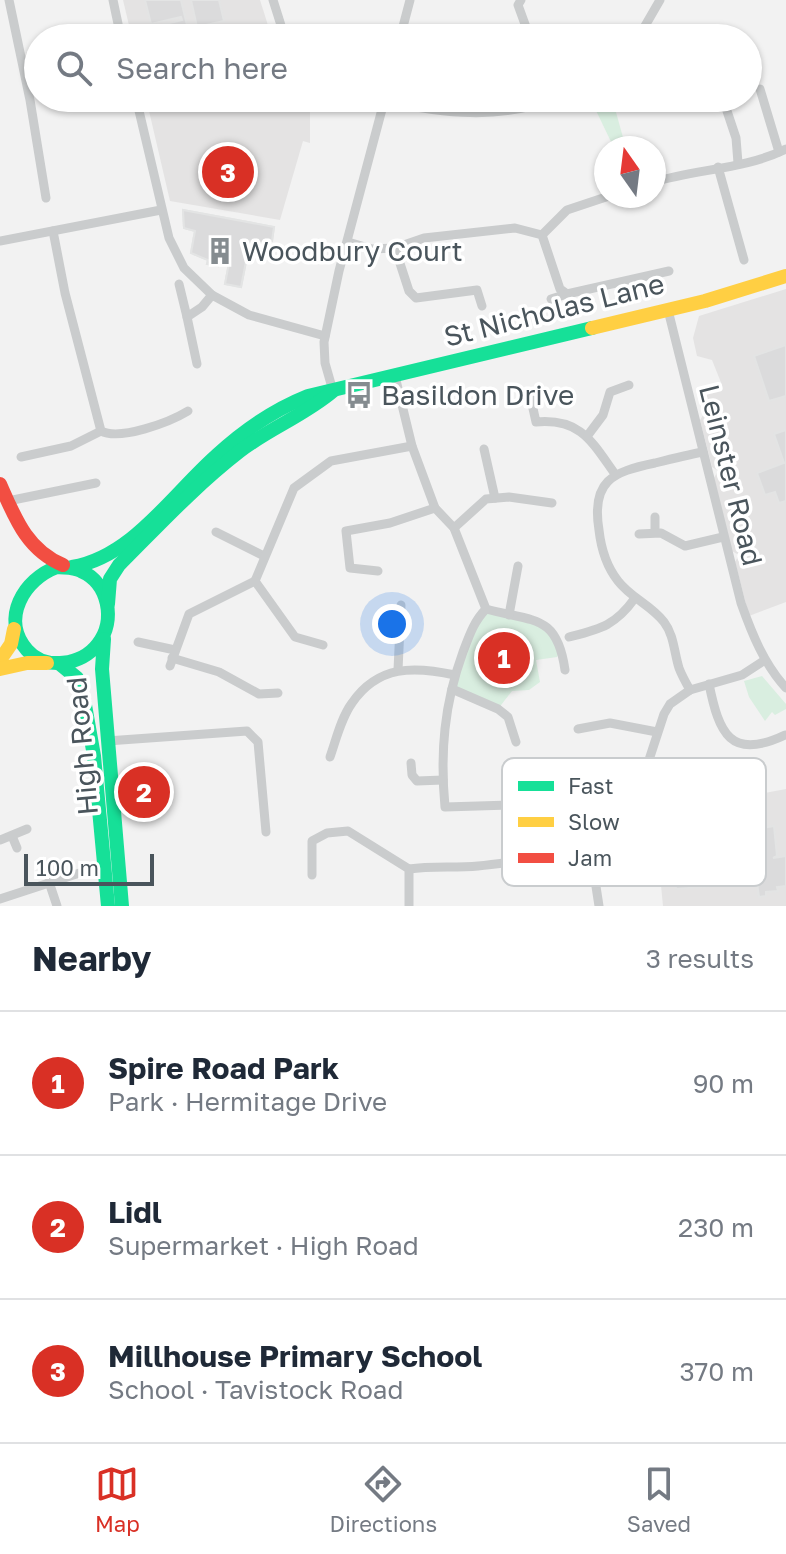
<!DOCTYPE html>
<html lang="en">
<head>
<meta charset="utf-8">
<style>
	:root { --surface:#fff; --page:#f2f2f3; --text:#1f2937; --muted:#747a83; --line:#e0e1e3; --accent:#d93025 }
	body { margin:0; font-family:"Golos Text",sans-serif; background:var(--page); color:var(--text) }
	.compass { position:absolute; left:594px; top:136px; width:72px; height:72px; border-radius:50%; background:var(--surface); box-shadow:0 2px 6px #0004; rotate:346deg }
	.scale { position:absolute; left:24px; bottom:20px; width:130px; box-sizing:border-box; padding-left:8px; border:4px solid #4a555c; border-top:0; font-size:22px; line-height:28px; white-space:nowrap; color:#4a555c; -webkit-text-stroke:6px #fff; paint-order:stroke }
	.you { position:absolute; left:392px; top:624px; width:28px; height:28px; margin:-20px; border:6px solid #fff; border-radius:50%; background:#1a73e8; box-shadow:0 0 0 12px #1a73e833 }
	.badge { display:grid; place-items:center; width:52px; height:52px; border-radius:50%; background:var(--accent); color:#fff; font-size:26px; font-weight:700 }
	.pin { position:absolute; translate:-50% -50%; border:4px solid #fff; box-shadow:0 2px 8px #0006 }
	.list { margin:0; padding:0; list-style:none }
	h2 { display:flex; justify-content:space-between; align-items:center; height:104px; margin:0; padding:0 32px; font-size:34px }
	h2 small { font-size:26px; font-weight:400; color:var(--muted) }
	.list li { display:grid; grid-template-columns:52px 1fr auto; gap:24px; align-items:center; box-sizing:border-box; height:144px; padding:0 32px; border-top:2px solid var(--line) }
	.list b { display:block; font-size:30px; white-space:nowrap }
	.list p { margin:0; font-size:26px; white-space:nowrap; color:var(--muted) }
	.list em { font-size:26px; font-style:normal; color:var(--muted) }
	.icon { flex:none; width:44px; height:44px; fill:none; stroke:currentColor; stroke-width:2; stroke-linecap:round; stroke-linejoin:round }
	.map { position:relative; flex:none; width:786px; height:906px; overflow:hidden }
	.search { position:absolute; background:var(--surface); box-shadow:0 2px 6px #0004; left:24px; right:24px; top:24px; height:88px; display:flex; align-items:center; gap:20px; box-sizing:border-box; padding:0 28px; border-radius:44px; color:var(--muted); font-size:30px }
	.sheet { height:536px; background:var(--surface) }
	nav { display:flex; justify-content:space-around; align-items:center; box-sizing:border-box; height:112px; border-top:2px solid var(--line); background:var(--surface); font-size:22px; color:var(--muted) }
	nav a { display:grid; justify-items:center; gap:4px }
	nav .on { color:var(--accent) }
	.map>svg:first-child { display:block }
	.education { fill:#e4e3e3 }
	.green { fill:#d9eee0 }
	.building { fill:#dbdbdc; stroke:#e3e4e4; stroke-width:2; fill-rule:evenodd }
	.lines { fill:none; stroke-linecap:round; stroke-linejoin:round }
	.street { stroke:#cacccd; stroke-width:9 }
	.fast { stroke:#16e098; stroke-width:14 }
	.slow { stroke:#ffcf43; stroke-width:14 }
	.jam { stroke:#f24e42; stroke-width:14 }
	.labels { text-anchor:middle; stroke-width:7; stroke-linejoin:round; paint-order:stroke }
	.poi-label { font-size:28px; fill:#4a555c; stroke:#fff; text-anchor:start }
	.street-label { font-size:28px; fill:#4a555c; stroke:#fff }
	.key { fill:#fff; stroke:#c9ccce; stroke-width:2 }
	.key-label { font-size:22px; fill:#4a555c }
</style>
</head>
<body>
<div class="map">
<svg width="786" height="906" viewBox="0 0 786 906">
	<rect width="100%" height="100%" fill="#f2f2f2"/>
	<!-- education -->
	<g class="education">
		<path d="M123 0H260L272 38H132Z"/>
		<path d="M146 98H314L310 110V143L303 141 280 220 170 201Z"/>
		<path d="M786 289V602L749 616 735 562 739 555 732 551 714 478 718 471 712 467 700 420 709 406 706 391 722 385 712 360 697 356 693 338 699 316Z"/>
		<path d="M786 789V906H663L654 814Z"/>
	</g>
	<!-- green -->
	<g class="green">
		<path d="M590 98H612L626 148H614Z"/>
		<path d="M486 609 547 626 559 653 557 657 536 660 540 682 529 690 512 691 498 709 452 689 459 663Z"/>
		<path d="M762 676 786 704V709L775 715 772 712 765 721 749 697 744 681Z"/>
	</g>
	<!-- building -->
	<g class="building">
		<path d="M145 0H181L190 38H151L149 28 182 20 181 17 151 24Z"/>
		<path d="M191 0H219L224 21 197 27Z"/>
		<path d="M183 210 274 227 272 241H268V244L250 241 241 287 225 284 230 258 227 261 219 260 218 266 207 264 208 260 191 253 195 231 184 228ZM211 234 234 238 232 252 223 251 224 248 219 244 215 246 213 255 207 254Z"/>
		<path d="M183 210 274 227 272 241H268V244L250 241 241 287 225 284 230 258 227 261 219 260 218 266 207 264 208 260 191 253 195 231 184 228Z"/>
		<path d="M786 345V396L769 401 754 356Z"/>
		<path d="M786 430V501L779 503 775 492 765 495 757 473 784 463 774 434Z"/>
		<path d="M713 808 715 836 728 835 729 842 740 841 742 831 774 826 777 856 773 858 786 856V886L777 887 778 891 766 892V896L759 897 757 883 761 882 758 863 760 860 746 862 745 869 727 871 725 860 706 862 707 870 711 869 713 886 676 889 673 860 698 858 697 845 690 846 691 835H688L685 811Z"/>
	</g>
	<g class="lines">
		<!-- street -->
		<g class="street">
			<path d="M9 0 30 100 46 198"/>
			<path d="M113 0 121 38"/>
			<path d="M273 0 285 38"/>
			<path d="M521 0 518 5 530 38"/>
			<path d="M400 38 410 0"/>
			<path d="M638 38 660 0"/>
			<path d="M760 89 779 152"/>
			<path d="M136 98 169 238 184 268 212 295 249 315 325 336"/>
			<path d="M384 101C443 113 498 121 556 98"/>
			<path d="M725 105 736 138 738 163"/>
			<path d="M718 167 744 260"/>
			<path d="M654 182C697 169 746 169 786 149"/>
			<path d="M53 231 65 293 101 431C120 441 170 422 188 411"/>
			<path d="M542 235 567 210 609 196"/>
			<path d="M0 241 161 210"/>
			<path d="M348 242 372 249 395 248 424 238 515 228 542 235 560 289 567 294 669 271"/>
			<path d="M395 248 409 291 416 298 477 290 482 306"/>
			<path d="M179 284 187 317 202 307 212 295"/>
			<path d="M551 299 567 294"/>
			<path d="M668 310 741 603C752 634 764 664 786 688"/>
			<path d="M187 317 197 364"/>
			<path d="M395 376 412 446 435 508 454 528 486 609C534 622 557 614 565 670"/>
			<path d="M333 391 325 363 324 342 339 271 385 98"/>
			<path d="M530 395 536 422C581 418 592 442 615 474"/>
			<path d="M588 435 603 415 610 392 629 385"/>
			<path d="M484 449 495 498"/>
			<path d="M21 457 71 446 101 431"/>
			<path d="M8 501 96 483"/>
			<path d="M454 528 486 499 509 497 552 503"/>
			<path d="M216 532 264 556"/>
			<path d="M655 532V517"/>
			<path d="M639 534 661 533 685 546 723 537"/>
			<path d="M378 571 350 568 346 531 390 523 435 508"/>
			<path d="M486 609C474 621 469 636 463 652 444 704 440 753 445 807L512 805"/>
			<path d="M509 615 518 566"/>
			<path d="M569 637C600 629 615 626 635 598"/>
			<path d="M138 642 175 650"/>
			<path d="M323 645 295 637 255 581 294 488 331 461 412 446"/>
			<path d="M172 658 219 672 259 694 278 693"/>
			<path d="M170 666 189 614 255 581"/>
			<path d="M398 670 401 605"/>
			<path d="M709 684C719 733 730 761 785 735"/>
			<path d="M452 689 498 709 508 717 516 742"/>
			<path d="M690 690C686 683 682 676 679 668 674 652 674 635 664 622 651 605 631 598 618 581 607 567 601 548 599 530 591 481 612 472 655 463 671 459 687 455 703 452"/>
			<path d="M578 729 610 723 657 732"/>
			<path d="M107 741 247 731 258 742 266 832"/>
			<path d="M330 757C336 740 341 718 352 703 378 665 414 666 455 675"/>
			<path d="M411 763 412 775 417 781 443 780"/>
			<path d="M573 797 625 788 639 781 646 769 664 714 670 704 690 690 742 675 765 660"/>
			<path d="M12 836 17 848"/>
			<path d="M0 840 27 829"/>
			<path d="M599 867 613 869 634 866"/>
			<path d="M409 869C432 866 455 868 478 866 519 863 560 848 599 867L595 880 599 906"/>
			<path d="M312 875V841L327 833 348 831 409 869V906"/>
			<path d="M49 882 57 906"/>
			<path d="M0 899 104 865"/>
		</g>
		<!-- fast -->
		<g class="fast">
			<path d="M57 567C65 568 74 567 81 571 109 583 116 621 98 644 82 665 45 671 27 650 0 619 24 579 57 567Z"/>
			<path d="M72 567C132 557 172 495 216 456 244 430 273 410 308 396L592 328"/>
			<path d="M108 604 110 579 119 565C158 526 196 485 240 451 270 428 305 415 333 391"/>
			<path d="M104 639 102 669 122 906"/>
			<path d="M60 664 77 678 85 705 94 756 108 906"/>
		</g>
		<!-- slow -->
		<g class="slow">
			<path d="M592 328 705 301 786 276"/>
			<path d="M0 660 11 644 14 629"/>
			<path d="M0 669 27 663H47"/>
		</g>
		<!-- jam -->
		<path class="jam" d="M0 484C15 518 27 550 63 565"/>
	</g>
	<!-- icons -->
	<defs>
		<g id="building-bare" transform="scale(2.16)"><path d="M-4-6H4V6H1V3H-1V6H-4ZM-2.5-4.3h1.7v1.8h-1.7ZM.8-4.3h1.7v1.8H.8ZM-2.5-1h1.7V.8h-1.7ZM.8-1h1.7V.8H.8Z" fill="#858c90" stroke="#fff" stroke-width="2.5" paint-order="stroke"/></g>
		<g id="bus-bare" transform="scale(2.16)"><path d="M-5-6H5V4H4V6H2V4H-2V6H-4V4H-5ZM-3.5-4V0h7V-4ZM-3.5 1.2v1.5H-2V1.2ZM2 1.2v1.5H3.5V1.2Z" fill="#858c90" stroke="#fff" stroke-width="2.5" paint-order="stroke"/></g>
	</defs>
	<g fill-rule="evenodd">
		<use href="#building-bare" x="220" y="251"/>
		<use href="#bus-bare" x="359" y="395"/>
	</g>
	<g class="labels">
		<!-- poi labels -->
		<g class="poi-label">
			<text x="242" y="261">Woodbury Court</text>
			<text x="381" y="405">Basildon Drive</text>
		</g>
		<!-- street labels -->
		<g class="street-label">
			<text transform="translate(554 310) rotate(-14)" y="10">St Nicholas Lane</text>
			<text transform="translate(731 475) rotate(76)" y="10">Leinster Road</text>
			<text transform="translate(82 746) rotate(-95)" y="10">High Road</text>
		</g>
	</g>
	<!-- legend -->
	<rect x="502" y="758" width="264" height="128" rx="12" class="key"/>
	<rect x="518" y="781" width="36" height="10" fill="#16e098"/>
	<rect x="518" y="817" width="36" height="10" fill="#ffcf43"/>
	<rect x="518" y="853" width="36" height="10" fill="#f24e42"/>
	<g class="key-label">
		<text x="568" y="794">Fast</text>
		<text x="568" y="830">Slow</text>
		<text x="568" y="866">Jam</text>
	</g>
</svg>
<svg class="compass" viewBox="-18 -18 36 36"><path d="M0-13l5 13h-10z" fill="#e53935"/><path d="M0 13l5-13h-10z" fill="#747a83"/></svg>
<div class="scale">100 m</div>
<div class="you"></div>
<div class="pin badge" style="left:504px;top:658px">1</div>
<div class="pin badge" style="left:144px;top:792px">2</div>
<div class="pin badge" style="left:228px;top:172px">3</div>
<div class="search"><svg class="icon" aria-label="search" viewBox="0 0 24 24"><circle cx="10" cy="10" r="6"/><path d="M15 15l6 6"/></svg>Search here</div>
</div>
<section class="sheet">
<h2>Nearby<small>3 results</small></h2>
<ul class="list">
<li><span class="badge">1</span><div><b>Spire Road Park</b><p>Park · Hermitage Drive</p></div><em>90 m</em></li>
<li><span class="badge">2</span><div><b>Lidl</b><p>Supermarket · High Road</p></div><em>230 m</em></li>
<li><span class="badge">3</span><div><b>Millhouse Primary School</b><p>School · Tavistock Road</p></div><em>370 m</em></li>
</ul>
</section>
<nav>
<a class="on"><svg class="icon" aria-label="map" viewBox="0 0 24 24"><path d="M3 6l6-2 6 2 6-2v14l-6 2-6-2-6 2zM9 4v14M15 6v14"/></svg>Map</a>
<a><svg class="icon" aria-label="directions" viewBox="0 0 24 24"><path d="M12 3l9 9-9 9-9-9zM9 14v-3h6M13 9l2 2-2 2"/></svg>Directions</a>
<a><svg class="icon" aria-label="saved" viewBox="0 0 24 24"><path d="M7 4h10v16l-5-4-5 4z"/></svg>Saved</a>
</nav>
</body>
</html>
